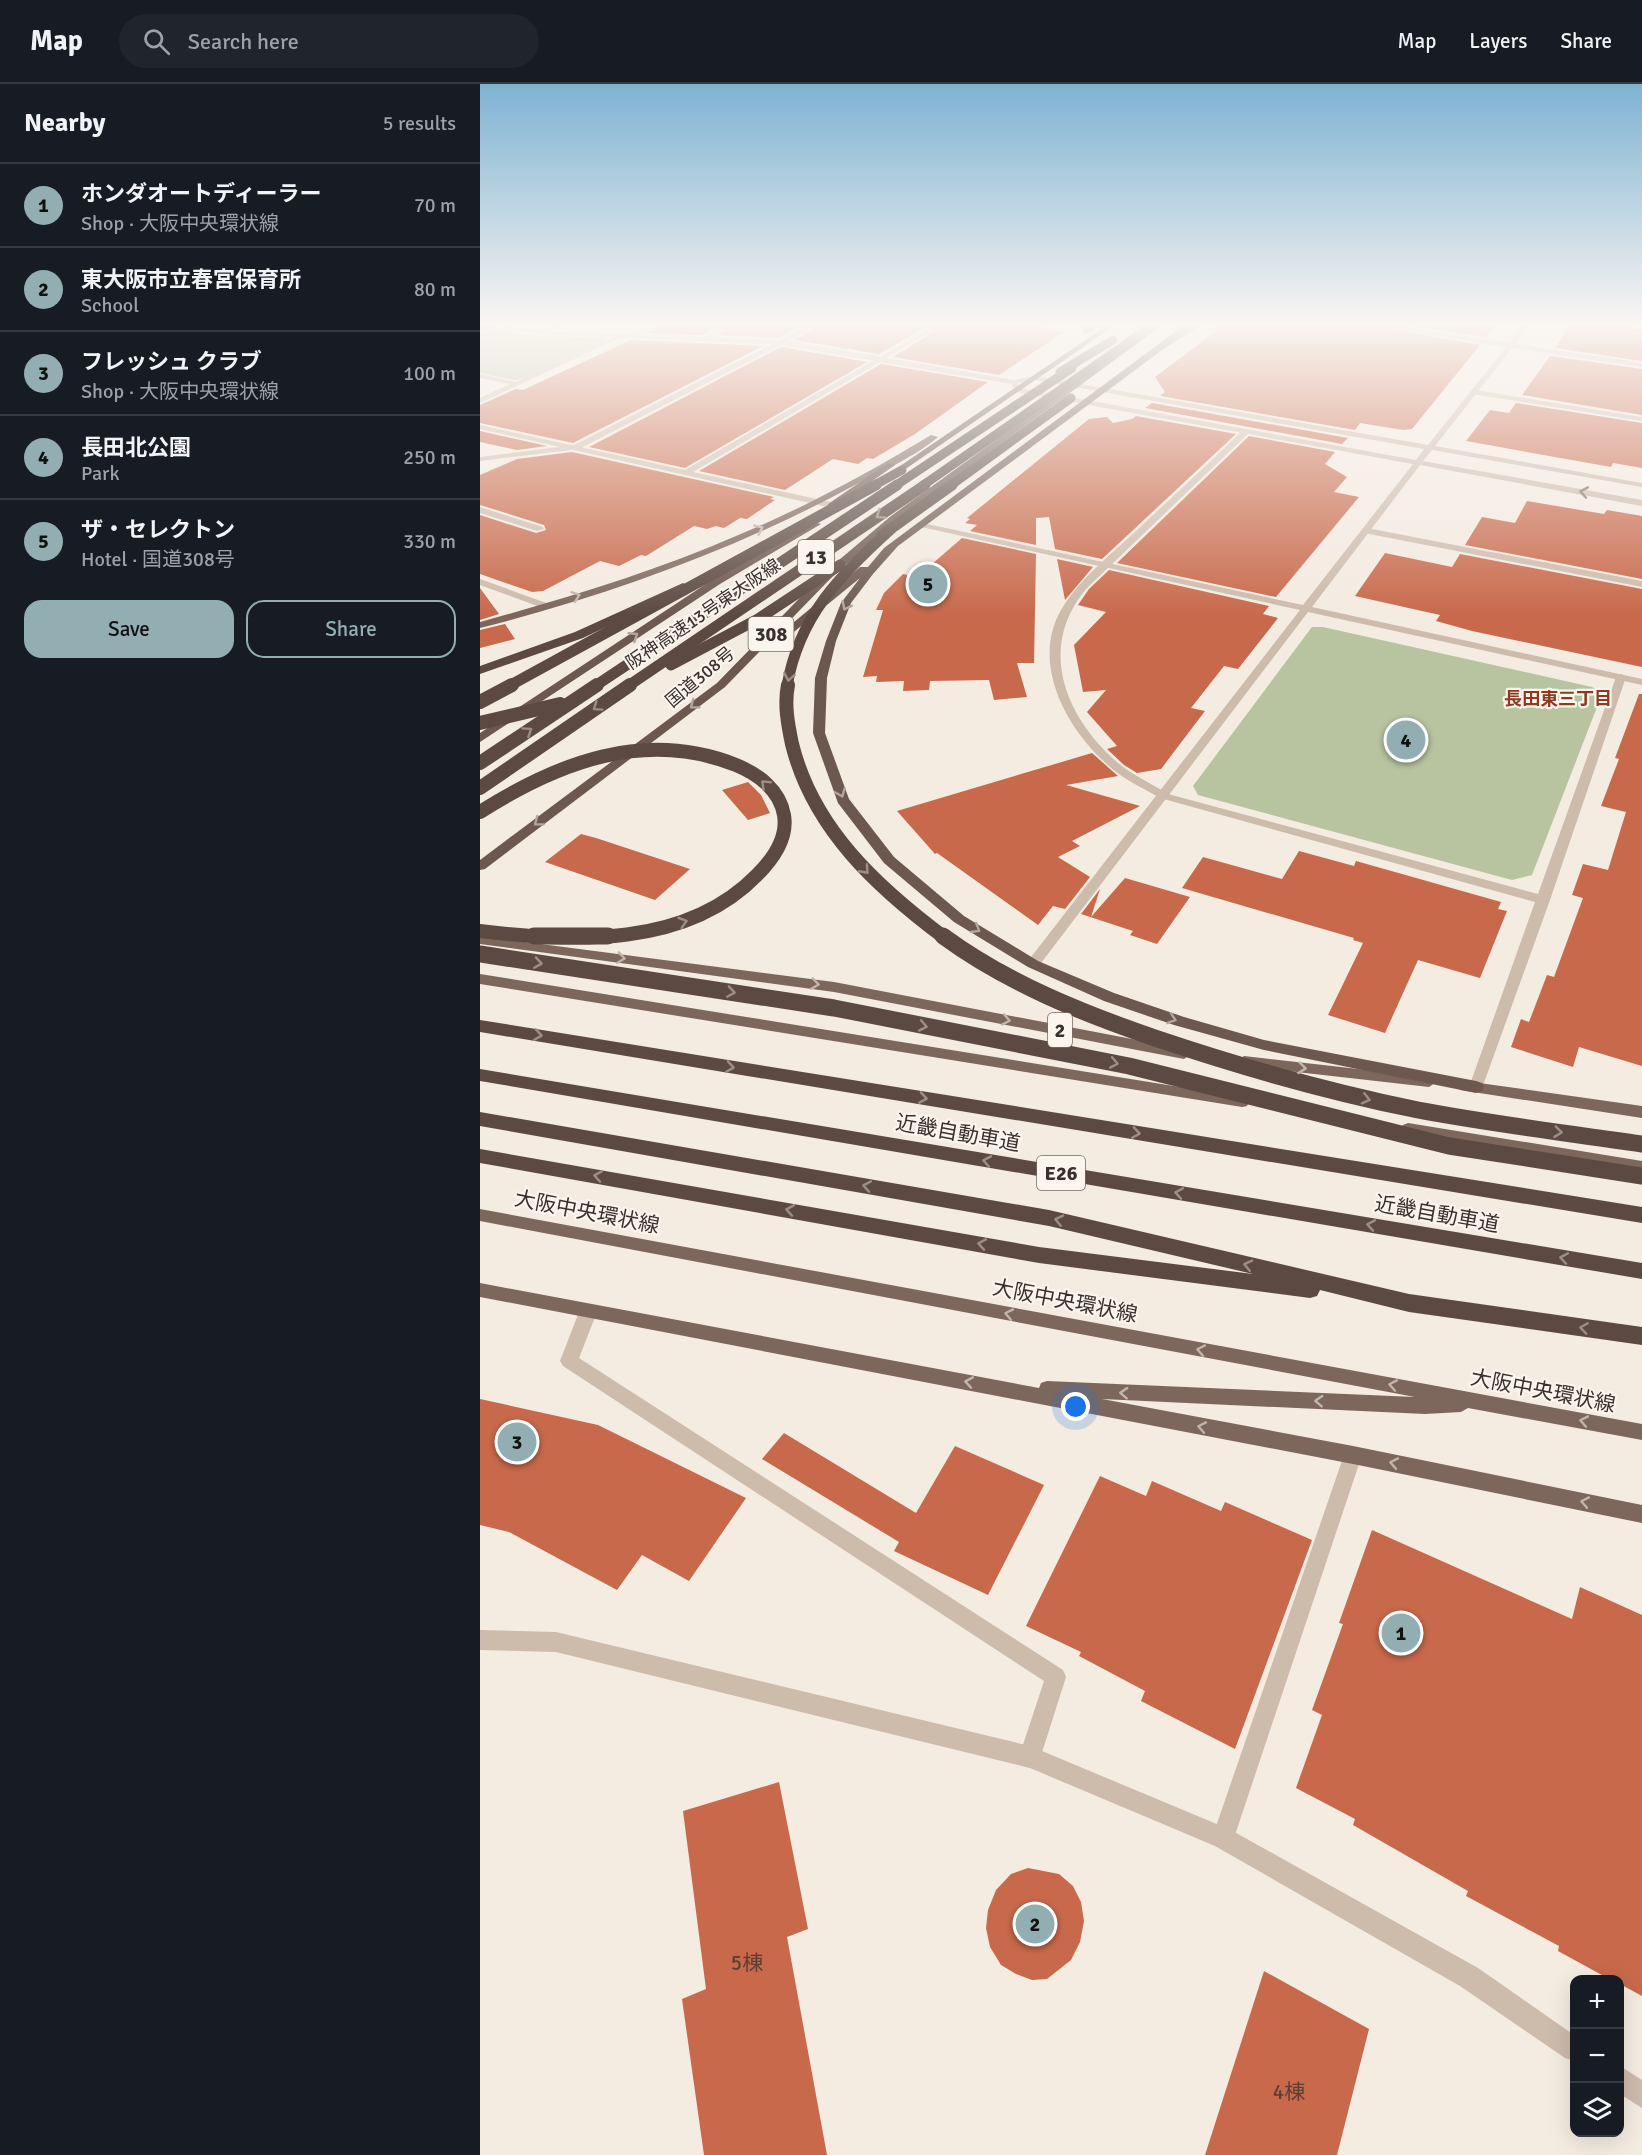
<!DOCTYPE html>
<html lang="en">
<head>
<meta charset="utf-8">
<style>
	:root { --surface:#171b24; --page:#20242c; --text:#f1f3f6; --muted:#9ea1a6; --line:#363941; --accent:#92aeb2 }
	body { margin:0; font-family:Signika,"Noto Sans JP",sans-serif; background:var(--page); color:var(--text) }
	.controls { position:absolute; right:18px; bottom:18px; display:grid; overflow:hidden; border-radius:12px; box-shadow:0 6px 24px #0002 }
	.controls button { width:54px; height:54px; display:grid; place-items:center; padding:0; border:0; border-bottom:2px solid var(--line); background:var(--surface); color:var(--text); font:30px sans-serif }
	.you { position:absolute; left:596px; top:1323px; width:21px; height:21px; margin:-15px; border:4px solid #fff; border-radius:50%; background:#1a73e8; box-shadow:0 0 0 9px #1a73e833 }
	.badge { display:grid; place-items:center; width:39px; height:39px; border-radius:50%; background:var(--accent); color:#111; font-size:20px; font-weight:700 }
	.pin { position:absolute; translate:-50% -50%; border:3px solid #fff; box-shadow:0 2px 6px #0006 }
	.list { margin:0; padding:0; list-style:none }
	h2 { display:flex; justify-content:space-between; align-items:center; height:78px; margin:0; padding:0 24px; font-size:26px }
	h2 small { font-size:20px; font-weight:400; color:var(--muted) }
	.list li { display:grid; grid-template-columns:39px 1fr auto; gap:18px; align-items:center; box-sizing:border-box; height:84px; padding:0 24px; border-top:2px solid var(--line) }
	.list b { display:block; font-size:22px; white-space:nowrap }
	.list p { margin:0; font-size:20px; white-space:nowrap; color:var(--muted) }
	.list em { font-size:20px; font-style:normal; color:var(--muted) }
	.actions { display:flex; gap:12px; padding:18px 24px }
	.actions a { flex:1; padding:14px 0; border:2px solid var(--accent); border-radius:18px; text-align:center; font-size:21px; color:var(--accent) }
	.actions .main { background:var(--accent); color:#111 }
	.icon { flex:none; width:33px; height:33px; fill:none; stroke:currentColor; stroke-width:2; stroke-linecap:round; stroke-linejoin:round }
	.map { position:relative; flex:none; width:1162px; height:2071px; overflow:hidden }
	header { display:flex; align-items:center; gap:36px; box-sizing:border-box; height:84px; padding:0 30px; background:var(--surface); border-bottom:2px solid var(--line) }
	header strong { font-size:28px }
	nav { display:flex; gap:33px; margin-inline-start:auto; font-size:21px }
	.search { width:420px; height:54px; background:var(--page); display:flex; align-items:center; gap:15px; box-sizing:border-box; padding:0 21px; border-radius:33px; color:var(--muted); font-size:22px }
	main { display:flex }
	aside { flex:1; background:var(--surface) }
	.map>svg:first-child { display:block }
	.green { fill:#b8c4a0 }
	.building { fill:#c8694b }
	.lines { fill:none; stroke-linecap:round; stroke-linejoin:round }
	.minor { fill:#cdbbac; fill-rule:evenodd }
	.tertiary { fill:#cdbbac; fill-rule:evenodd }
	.primary { fill:#7d675c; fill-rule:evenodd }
	.trunk { fill:#6c584f; fill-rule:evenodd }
	.motorway { fill:#5c4a42; fill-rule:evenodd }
	.motorway-bridge-far3 { stroke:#5c4a42; stroke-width:9 }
	.motorway-bridge-far2 { stroke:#5c4a42; stroke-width:11 }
	.motorway-bridge-far1 { stroke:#5c4a42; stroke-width:14 }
	.motorway-bridge { stroke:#5c4a42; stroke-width:17 }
	.oneway { stroke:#7d6f65 }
	.oneway2 { stroke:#9c8e87 }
	.oneway3 { stroke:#c2b5ac }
	.oneway4 { stroke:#b4a69e }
	.labels { text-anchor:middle; stroke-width:4.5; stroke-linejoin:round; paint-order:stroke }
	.far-street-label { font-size:18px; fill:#3b302b; stroke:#fbf5ee }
	.far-neighbourhood-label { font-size:18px; font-weight:bold; fill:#8c3b22; stroke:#fbf5ee }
	.shield { fill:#fbf5ee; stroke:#756b66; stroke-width:1.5 }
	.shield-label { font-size:20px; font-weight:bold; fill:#3b302b }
	.street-label { font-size:21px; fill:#3b302b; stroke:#fbf5ee }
	.near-number-label { font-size:21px; fill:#5e3e33 }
</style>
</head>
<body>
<header>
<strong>Map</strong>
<div class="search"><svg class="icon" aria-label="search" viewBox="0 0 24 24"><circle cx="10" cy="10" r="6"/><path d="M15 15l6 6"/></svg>Search here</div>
<nav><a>Map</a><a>Layers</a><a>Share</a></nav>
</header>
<main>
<aside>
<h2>Nearby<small>5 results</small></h2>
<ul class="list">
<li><span class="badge">1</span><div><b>ホンダオートディーラー</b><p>Shop · 大阪中央環状線</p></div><em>70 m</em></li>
<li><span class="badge">2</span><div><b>東大阪市立春宮保育所</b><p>School</p></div><em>80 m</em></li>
<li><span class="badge">3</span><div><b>フレッシュ クラブ</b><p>Shop · 大阪中央環状線</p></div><em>100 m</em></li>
<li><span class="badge">4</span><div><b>長田北公園</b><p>Park</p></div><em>250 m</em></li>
<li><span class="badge">5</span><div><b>ザ・セレクトン</b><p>Hotel · 国道308号</p></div><em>330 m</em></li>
</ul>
<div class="actions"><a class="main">Save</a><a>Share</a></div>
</aside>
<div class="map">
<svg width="1162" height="2071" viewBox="0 0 1162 2071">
	<rect width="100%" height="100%" fill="#f4ebe1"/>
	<!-- green -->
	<g class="green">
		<path d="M16 246 46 251 125 254 126 257 45 294 34 296 0 289V250Z"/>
		<path d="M832 543H843L1112 603 1122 610 1052 791 1032 796 718 711 713 702Z"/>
	</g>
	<!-- building -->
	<g class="building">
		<path d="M181 242H237L222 251 167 249Z"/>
		<path d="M253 242H321L298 254 238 251Z"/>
		<path d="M337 242H448L399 270 315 256Z"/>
		<path d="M463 242H551L584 248 519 291 413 273Z"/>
		<path d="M743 242H893L1000 261 932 345 923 346 880 339 875 346 680 312 685 308 675 293Z"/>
		<path d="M931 242H1015L1006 253Z"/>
		<path d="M1090 242H1138L1162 246V277L1075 264Z"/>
		<path d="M151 256 283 262 93 359 0 339V321L36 305 43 306Z"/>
		<path d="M301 263 387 278 205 384 109 363Z"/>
		<path d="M1070 272 1162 285V331L1042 311Z"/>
		<path d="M401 280 508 298 435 350 393 375 387 374 378 380 353 375 305 406 219 387Z"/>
		<path d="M672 319 868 354 862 360 665 324Z"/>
		<path d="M1036 319 1162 339V384L1133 379 1131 383 986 357 1010 326 1029 329Z"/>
		<path d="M656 332 756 350 622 475 575 465 569 433 556 434V461L490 447 497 441 485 439 490 435 487 434 609 335 627 333 633 339 652 335Z"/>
		<path d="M0 347 67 362 37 366 0 358Z"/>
		<path d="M769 352 855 368 845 380 867 393 854 408 879 413 796 513 637 479Z"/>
		<path d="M92 368 294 413 290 415 295 416 267 435 260 434 244 444 236 442 227 445 214 442 166 472 161 471 139 482 120 477 63 507 52 508 0 490V431L56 449 66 446 64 441 0 421V391L37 375Z"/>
		<path d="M1047 417 1124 430 1127 426 1162 432V495L985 461 1002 433 1035 439Z"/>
		<path d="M482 454 556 470 554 579H537L547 613 514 616 509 596 450 597 449 606 423 607 424 597 396 598 397 592 383 593 403 526H396L404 509 423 490 437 493Z"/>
		<path d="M905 469 972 483 980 470 1162 505V583L992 547 956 537 960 531 875 512Z"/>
		<path d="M577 475 613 483 585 516Z"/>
		<path d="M629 486 789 522 783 530 798 534 758 585 744 582 711 624 725 627 681 685 657 689 644 681 627 665 637 662 607 628 626 606 603 608 594 561 626 528 598 521 609 505Z"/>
		<path d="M0 503V504L19 530 0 536Z"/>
		<path d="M25 540 35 555 0 564V546Z"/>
		<path d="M1159 610H1162V982L1099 963 1093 983 1031 963 1041 935 1049 938 1067 891 1074 893 1103 814 1092 811 1103 780 1128 786 1146 728 1121 722 1139 675 1135 674Z"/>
		<path d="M612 669 638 692 586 701 660 722 592 757 600 762 578 773 610 793 585 825 573 822 558 841 457 769 455 770 417 727Z"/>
		<path d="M268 698 281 711 290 729 268 736 242 706Z"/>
		<path d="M101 750 116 754 210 785 175 816 65 778Z"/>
		<path d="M819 767 874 782 876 777 1021 818 1018 825 1027 827 1000 894 938 876 905 949 848 931 883 859 873 856 874 854 702 804 723 773 802 795Z"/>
		<path d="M645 794 710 813 677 860 650 851 653 847 601 830 620 805 611 833Z"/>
		<path d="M0 1315 118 1341 266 1414 209 1497 162 1471 137 1506 29 1448 0 1441Z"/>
		<path d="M304 1349 436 1429 475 1362 564 1401 508 1511 414 1467 419 1458 282 1375Z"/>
		<path d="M620 1392 666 1412 672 1397 741 1427 745 1418 832 1456 755 1665 661 1617 665 1607 599 1572 601 1568 546 1542Z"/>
		<path d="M892 1446 1092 1535 1100 1503 1162 1531V1912L1140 1900V1896H1131L1078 1867 1079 1862 986 1812 988 1807 873 1741 875 1735 816 1704 842 1631 832 1626 863 1540 859 1539Z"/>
		<path d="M299 1698 328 1845 307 1853 347 2071H224L202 1915 226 1905 203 1727Z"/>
		<path d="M548 1784 579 1790 593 1802 601 1818 604 1837 600 1858 591 1876 567 1895 552 1896 536 1890 521 1881 510 1863 506 1844 508 1826 516 1806 531 1790Z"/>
		<path d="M784 1887 889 1945 857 2071H725Z"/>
	</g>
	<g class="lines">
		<!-- minor -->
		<g class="minor">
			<path d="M6 242H15L0 249V245Z"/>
			<path d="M18 242 59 246 80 242 59 250Z"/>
			<path d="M242 242H251L226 255 221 254Z"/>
			<path d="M453 242H461L213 388 355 419 356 421 352 424 0 345V341L205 386Z"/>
			<path d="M141 250 146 251 0 319V314L30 300 0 294V290L36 298Z"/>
			<path d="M995 306 1162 333V337L992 310Z"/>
			<path d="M763 346 770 348 607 504C557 562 584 632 637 678 652 691 671 699 688 710L1058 810 1136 593 1141 590 1146 593 1070 816 1001 1007H991L989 1003 1055 818 680 714C663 704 645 696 630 683 584 644 547 573 586 518 605 490 633 469 657 446 692 413 728 380 763 346Z"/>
			<path d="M0 423 63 443 64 445 57 447 0 429Z"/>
			<path d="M887 444 1162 497V503L884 449 883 447Z"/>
			<path d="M0 495 69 520 71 522 63 524 0 501Z"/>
			<path d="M108 1221 114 1223 117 1228 99 1274 583 1586 586 1593 558 1681 550 1684 542 1681 539 1673 564 1597 83 1282 80 1277 99 1228 102 1223Z"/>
			<path d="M873 1362 880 1365 882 1371 754 1754 751 1762 743 1765 735 1762 732 1754 864 1371 866 1365Z"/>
		</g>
		<!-- tertiary -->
		<g class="tertiary">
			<path d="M326 242H335L308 257 534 296 555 292 948 361 1026 263 895 242H913L1029 259 1042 242H1049L1035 260 1162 279V283L1032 264 955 362 1162 399V403L952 366 943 377 1162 416V422L940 381 832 523 1162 595V601L828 528 558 883H548L546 880 548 877 820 526 441 443 437 440 438 438 823 521 933 380 537 308 531 300 301 261 99 365 0 377V373L94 361 292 260 59 250 57 247 299 256ZM555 296 944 365 936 376 540 304 538 299Z"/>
			<path d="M0 1546 76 1548 550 1662 751 1746 998 1884 1094 1951V1977L1085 1974 980 1902 735 1762 550 1684 76 1568 0 1566Z"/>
			<path d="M1140 1982 1162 1996V2024L1140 2010Z"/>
		</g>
		<!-- primary -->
		<g class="primary">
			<path d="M451 351 458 353C436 372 401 388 375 401 257 465 130 511 0 544V538C87 514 173 488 256 452 324 424 388 389 451 351Z"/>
			<path d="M0 852 354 898 704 965 711 970 704 975 354 908 0 860Z"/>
			<path d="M0 890 762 1013 767 1014 769 1018 767 1022 762 1023 0 900Z"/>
			<path d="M764 972 949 993 956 998 949 1003 764 982 757 977Z"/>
			<path d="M985 997 1162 1022V1034L980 1006 978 1002Z"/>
			<path d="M928 1039 1162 1077V1089L928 1051 923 1049 920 1045 923 1041Z"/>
			<path d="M0 1125 1162 1340V1356L988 1324 981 1328 945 1330 622 1315 873 1362 1162 1421V1439L873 1380 0 1213V1199L559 1304 561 1299 567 1297 935 1313 0 1137Z"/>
		</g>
		<!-- trunk -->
		<g class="trunk">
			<path d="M626 242H634L408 397 401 395Z"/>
			<path d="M673 242H681L417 436 354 491 245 603 5 785 0 786V776L237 599 346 487 411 432Z"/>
			<path d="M711 242H720L682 266 418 462 393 490 371 519 356 557 347 594 345 649 369 715 414 773 484 832 558 877 634 909 704 933 784 956 996 997 1002 999 1004 1003 1002 1007 996 1009 784 966 694 941 624 917 548 883 474 838 404 779 358 719 333 649 335 594 346 557 361 519 380 494 304 556 300 557 295 554 380 483H388L404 464 676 262Z"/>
			<path d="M408 379 415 381 354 424H348V420Z"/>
			<path d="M333 438 341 440 240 500 0 658V649L232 496Z"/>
		</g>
		<!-- motorway -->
		<g class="motorway">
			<path d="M609 242H619L609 249H603V245Z"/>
			<path d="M702 242H711L682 266H676V262Z"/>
			<path d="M203 499 209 502 207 504 103 554 0 590V582L95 548Z"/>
			<path d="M0 936 1162 1123V1139L0 948Z"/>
			<path d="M0 985 1162 1179V1195L0 997Z"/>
			<path d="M0 1028 569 1126 929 1210 1162 1243V1261L929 1228 840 1206 837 1212 830 1214 559 1179 0 1079V1065L559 1163 773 1190 569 1142 0 1042Z"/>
		</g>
		<!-- motorway-bridge-far3 -->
		<g class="motorway-bridge-far3">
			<path d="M580 288 633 256"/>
			<path d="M393 402 422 386"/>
			<path d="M415 402 592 284"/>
			<path d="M442 402 672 242"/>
			<path d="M470 402 591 314"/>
		</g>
		<!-- motorway-bridge-far2 -->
		<g class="motorway-bridge-far2">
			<path d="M402 451 472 401"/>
			<path d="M191 581 278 535 360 481"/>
			<path d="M29 602 396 401"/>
			<path d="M115 602 417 401"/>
			<path d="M148 602 445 401"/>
			<path d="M307 602C319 532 360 491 411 445"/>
		</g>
		<!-- motorway-bridge-far1 -->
		<g class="motorway-bridge-far1">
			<path d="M308 601C304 620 308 641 312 660 333 745 398 804 465 854"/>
			<path d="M0 618 32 601"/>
			<path d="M0 639 80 620"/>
			<path d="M0 679 117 601"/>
			<path d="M0 704 150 601"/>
			<path d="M0 728C79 678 165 645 256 681 278 690 300 706 304 731 308 754 293 775 277 791 206 864 94 858 0 847"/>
		</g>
		<!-- motorway-bridge -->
		<g class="motorway-bridge">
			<path d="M54 852H128"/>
			<path d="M463 852C527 899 602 929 675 954 761 983 849 1008 938 1026 1012 1040 1087 1049 1162 1060"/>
			<path d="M0 870 354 924 649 982 969 1062 1162 1092"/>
		</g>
	</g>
	<!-- one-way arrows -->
	<defs><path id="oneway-chevron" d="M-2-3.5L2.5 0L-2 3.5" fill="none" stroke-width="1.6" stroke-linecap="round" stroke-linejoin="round" transform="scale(1.5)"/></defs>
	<use class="oneway" href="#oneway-chevron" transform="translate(1104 408) rotate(-170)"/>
	<g class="oneway2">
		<use href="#oneway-chevron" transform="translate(400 431) rotate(146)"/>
		<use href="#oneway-chevron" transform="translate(309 593) rotate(100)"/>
		<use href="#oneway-chevron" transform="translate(117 623) rotate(145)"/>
		<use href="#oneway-chevron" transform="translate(48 647) rotate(-34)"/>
		<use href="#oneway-chevron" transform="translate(285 700) rotate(-136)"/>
		<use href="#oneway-chevron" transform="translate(385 786) rotate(48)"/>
		<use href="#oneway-chevron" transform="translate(203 838) rotate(-17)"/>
		<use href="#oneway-chevron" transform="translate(58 879) rotate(9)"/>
		<use href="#oneway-chevron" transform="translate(251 908) rotate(9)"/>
		<use href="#oneway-chevron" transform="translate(443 942) rotate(11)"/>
		<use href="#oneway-chevron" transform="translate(58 951) rotate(9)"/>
		<use href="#oneway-chevron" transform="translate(634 979) rotate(11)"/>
		<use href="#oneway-chevron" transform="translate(250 983) rotate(9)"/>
		<use href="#oneway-chevron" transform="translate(443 1014) rotate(9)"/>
		<use href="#oneway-chevron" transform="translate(886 1015) rotate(14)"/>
		<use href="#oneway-chevron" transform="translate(1078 1048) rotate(7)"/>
		<use href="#oneway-chevron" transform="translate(656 1049) rotate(9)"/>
		<use href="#oneway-chevron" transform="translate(507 1077) rotate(-170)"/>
		<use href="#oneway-chevron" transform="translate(118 1092) rotate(-170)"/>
		<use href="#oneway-chevron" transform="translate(387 1102) rotate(-170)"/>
		<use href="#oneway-chevron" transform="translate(699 1109) rotate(-170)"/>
		<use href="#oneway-chevron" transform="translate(310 1126) rotate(-170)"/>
		<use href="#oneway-chevron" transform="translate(579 1136) rotate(-167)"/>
		<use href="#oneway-chevron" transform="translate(891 1141) rotate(-170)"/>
		<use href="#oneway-chevron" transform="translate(502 1160) rotate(-170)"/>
		<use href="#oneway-chevron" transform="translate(1084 1174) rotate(-170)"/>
		<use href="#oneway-chevron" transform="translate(768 1181) rotate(-167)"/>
		<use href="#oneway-chevron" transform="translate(1104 1244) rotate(-172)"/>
	</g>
	<g class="oneway3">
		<use href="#oneway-chevron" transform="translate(279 445) rotate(-25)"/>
		<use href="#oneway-chevron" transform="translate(96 512) rotate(-19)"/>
		<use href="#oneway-chevron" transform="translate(141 874) rotate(8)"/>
		<use href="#oneway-chevron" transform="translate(335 900) rotate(8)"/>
		<use href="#oneway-chevron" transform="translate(526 936) rotate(11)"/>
		<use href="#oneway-chevron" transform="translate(822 984) rotate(6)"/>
		<use href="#oneway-chevron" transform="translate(529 1230) rotate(-169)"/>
		<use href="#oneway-chevron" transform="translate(721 1266) rotate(-169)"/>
		<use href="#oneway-chevron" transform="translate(489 1298) rotate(-170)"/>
		<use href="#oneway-chevron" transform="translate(913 1301) rotate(-169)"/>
		<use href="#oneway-chevron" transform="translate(644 1309) rotate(-177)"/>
		<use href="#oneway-chevron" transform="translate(839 1317) rotate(-177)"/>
		<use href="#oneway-chevron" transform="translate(1104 1337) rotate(-169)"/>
		<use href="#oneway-chevron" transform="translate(722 1343) rotate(-169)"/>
		<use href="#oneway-chevron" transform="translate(914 1379) rotate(-169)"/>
		<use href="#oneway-chevron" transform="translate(1105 1418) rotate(-169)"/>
	</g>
	<g class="oneway4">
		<use href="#oneway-chevron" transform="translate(366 522) rotate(117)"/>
		<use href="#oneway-chevron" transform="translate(154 552) rotate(-33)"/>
		<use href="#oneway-chevron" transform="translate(214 621) rotate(143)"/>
		<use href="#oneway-chevron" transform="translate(361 709) rotate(68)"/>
		<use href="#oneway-chevron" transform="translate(58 738) rotate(143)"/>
		<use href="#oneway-chevron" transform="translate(496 845) rotate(31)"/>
		<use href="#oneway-chevron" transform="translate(692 935) rotate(19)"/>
	</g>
	<!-- sky -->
	<linearGradient id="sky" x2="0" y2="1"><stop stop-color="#7eb2d2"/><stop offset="0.45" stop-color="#faf6f2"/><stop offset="1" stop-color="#faf6f2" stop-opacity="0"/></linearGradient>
	<rect width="1162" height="532" fill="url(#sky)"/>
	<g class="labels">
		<!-- far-street labels -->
		<g class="far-street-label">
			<text transform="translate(223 530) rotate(-34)" y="6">阪神高速13号東大阪線</text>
			<text transform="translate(220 593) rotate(-40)" y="6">国道308号</text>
		</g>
		<!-- far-neighbourhood labels -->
		<g class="far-neighbourhood-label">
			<text x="1078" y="621">長田東三丁目</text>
		</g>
		<!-- shield labels -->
		<g class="shield">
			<rect x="318" y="456" width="36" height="34" rx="4.5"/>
			<rect x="268.5" y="533" width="45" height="34" rx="4.5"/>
			<rect x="568" y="929" width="24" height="34" rx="4.5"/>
			<rect x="557" y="1072" width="48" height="34" rx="4.5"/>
		</g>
		<g class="shield-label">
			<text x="336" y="480">13</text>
			<text x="291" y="557">308</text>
			<text x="580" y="953">2</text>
			<text x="581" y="1096">E26</text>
		</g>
		<!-- street labels -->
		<g class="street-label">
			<text transform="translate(478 1049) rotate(10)" y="7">近畿自動車道</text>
			<text transform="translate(107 1128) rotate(11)" y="7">大阪中央環状線</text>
			<text transform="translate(957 1130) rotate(10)" y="7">近畿自動車道</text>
			<text transform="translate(585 1217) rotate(11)" y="7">大阪中央環状線</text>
			<text transform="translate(1063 1307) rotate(11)" y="7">大阪中央環状線</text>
		</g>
		<!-- near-number labels -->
		<g class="near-number-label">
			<text x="267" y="1886">5棟</text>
			<text x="809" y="2015">4棟</text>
		</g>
	</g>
</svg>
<div class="controls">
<button>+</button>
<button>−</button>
<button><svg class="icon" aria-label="layers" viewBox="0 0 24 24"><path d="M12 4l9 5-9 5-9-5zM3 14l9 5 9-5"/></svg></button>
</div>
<div class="you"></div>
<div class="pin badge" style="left:921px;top:1549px">1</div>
<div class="pin badge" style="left:555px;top:1840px">2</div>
<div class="pin badge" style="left:37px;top:1358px">3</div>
<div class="pin badge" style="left:926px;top:656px">4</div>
<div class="pin badge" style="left:448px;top:500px">5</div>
</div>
</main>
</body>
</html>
